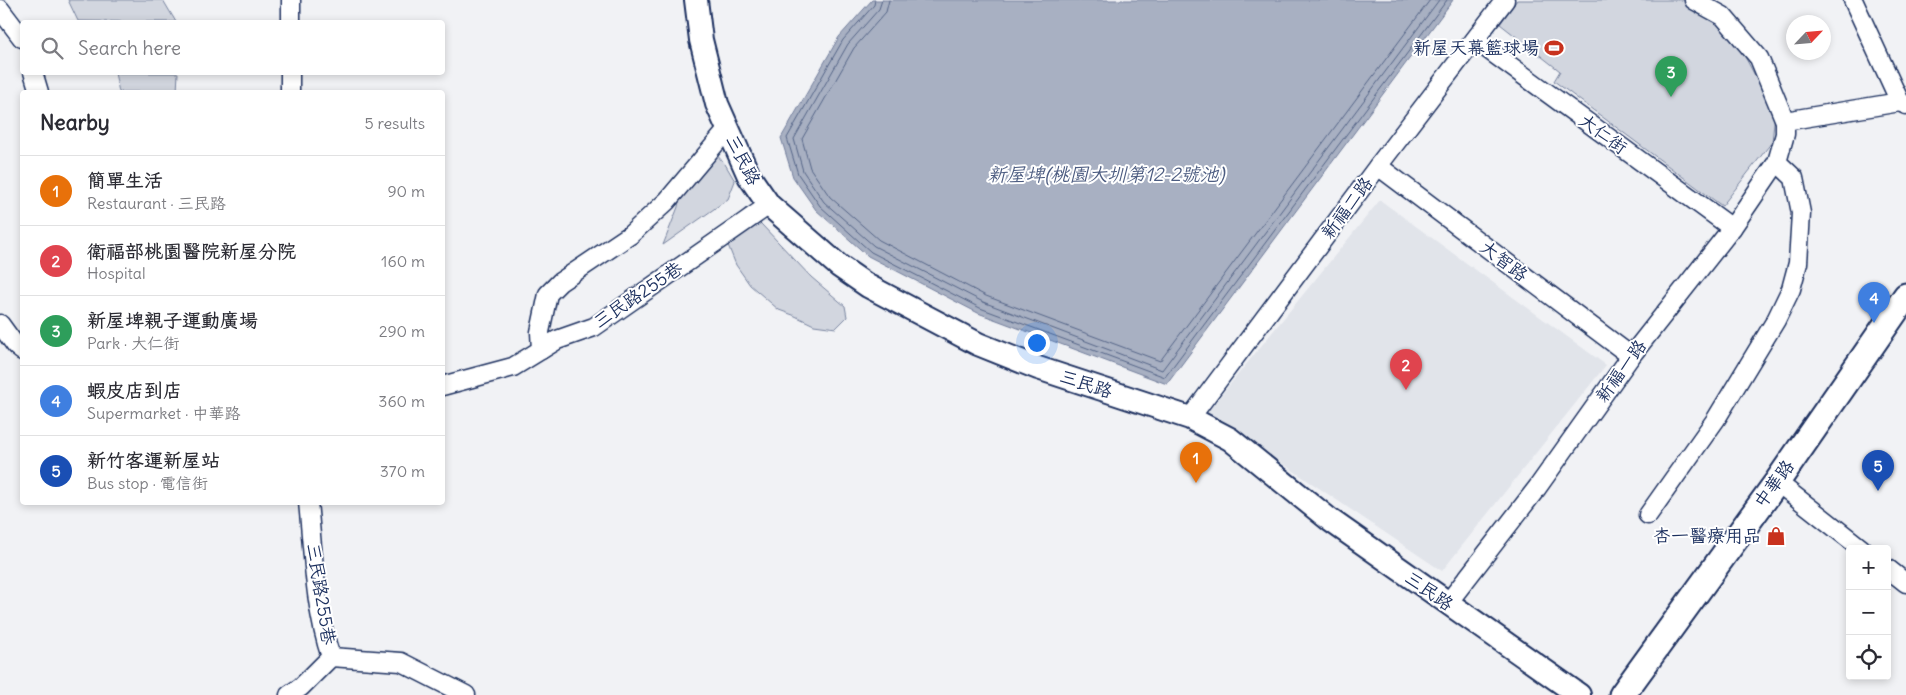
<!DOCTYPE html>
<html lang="en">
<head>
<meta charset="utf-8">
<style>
	:root { --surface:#fff; --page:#f2f2f3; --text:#2b2b33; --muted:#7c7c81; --line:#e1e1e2; --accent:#d93025 }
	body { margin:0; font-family:Delius,"LXGW WenKai TC",sans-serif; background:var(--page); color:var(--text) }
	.controls { position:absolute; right:15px; bottom:15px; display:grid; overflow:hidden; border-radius:5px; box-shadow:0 2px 8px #0003 }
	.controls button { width:45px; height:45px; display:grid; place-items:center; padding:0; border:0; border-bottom:1px solid var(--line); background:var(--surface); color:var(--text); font:25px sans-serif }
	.compass { position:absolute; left:1786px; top:15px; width:45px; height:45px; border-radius:50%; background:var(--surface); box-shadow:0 2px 8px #0003; rotate:64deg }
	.you { position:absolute; left:1036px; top:342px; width:18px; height:18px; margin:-12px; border:4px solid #fff; border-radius:50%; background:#1a73e8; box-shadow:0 0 0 8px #1a73e833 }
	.badge { display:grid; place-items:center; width:32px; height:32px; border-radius:50%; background:var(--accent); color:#fff; font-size:16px; font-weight:700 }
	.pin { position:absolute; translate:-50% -41px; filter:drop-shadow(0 1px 2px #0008) }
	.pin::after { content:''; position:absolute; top:26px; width:18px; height:15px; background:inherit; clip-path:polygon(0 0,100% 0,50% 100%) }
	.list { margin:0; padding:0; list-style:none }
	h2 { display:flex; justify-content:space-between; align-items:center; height:65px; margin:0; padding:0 20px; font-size:21px }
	h2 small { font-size:16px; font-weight:400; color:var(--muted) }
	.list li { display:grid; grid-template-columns:32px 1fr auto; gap:15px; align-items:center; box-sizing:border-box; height:70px; padding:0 20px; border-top:1px solid var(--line) }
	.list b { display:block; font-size:19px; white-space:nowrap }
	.list p { margin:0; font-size:16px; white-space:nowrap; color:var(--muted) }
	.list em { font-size:16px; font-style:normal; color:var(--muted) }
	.icon { flex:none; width:28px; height:28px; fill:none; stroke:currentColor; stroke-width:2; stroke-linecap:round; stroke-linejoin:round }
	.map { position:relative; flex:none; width:1906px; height:695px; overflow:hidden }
	.search { position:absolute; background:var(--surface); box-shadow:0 2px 8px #0003; left:20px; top:20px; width:425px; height:55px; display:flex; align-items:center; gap:12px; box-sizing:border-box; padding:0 18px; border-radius:5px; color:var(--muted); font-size:19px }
	.panel { position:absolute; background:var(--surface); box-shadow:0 2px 8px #0003; left:20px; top:90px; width:425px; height:415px; border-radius:5px }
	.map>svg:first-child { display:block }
	.built { fill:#e1e4ea }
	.green { fill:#d2d6df; stroke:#76829e }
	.water { fill:#a8b0c2; stroke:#707c9a }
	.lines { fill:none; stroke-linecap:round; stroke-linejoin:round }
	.shore { stroke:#536386; stroke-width:1 }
	.minor-casing { stroke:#1b2f5e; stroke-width:21 }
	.tertiary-casing { stroke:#1b2f5e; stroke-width:26 }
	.secondary-casing { stroke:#1b2f5e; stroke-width:29 }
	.minor { stroke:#fff; stroke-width:18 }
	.tertiary { stroke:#fff; stroke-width:22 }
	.secondary { stroke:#fff; stroke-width:25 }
	.labels { text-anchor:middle; stroke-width:4; stroke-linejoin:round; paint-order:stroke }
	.poi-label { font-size:18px; fill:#1b2f5e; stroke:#fff; text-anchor:end }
	.street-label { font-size:18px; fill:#1b2f5e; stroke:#fff }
	.water-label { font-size:19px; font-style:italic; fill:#4c5c81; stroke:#fff }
</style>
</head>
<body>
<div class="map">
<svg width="1906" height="695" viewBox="0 0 1906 695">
	<rect width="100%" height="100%" fill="#f1f2f5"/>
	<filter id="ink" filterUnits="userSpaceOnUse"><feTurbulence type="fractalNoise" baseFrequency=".02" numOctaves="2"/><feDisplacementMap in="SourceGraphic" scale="10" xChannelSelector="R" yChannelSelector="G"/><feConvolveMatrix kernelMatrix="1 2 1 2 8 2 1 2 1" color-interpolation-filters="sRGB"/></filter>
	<g filter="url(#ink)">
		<!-- built -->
		<path class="built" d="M1380 200 1606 365 1442 571 1258 447 1205 415Z"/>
		<!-- green -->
		<g class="green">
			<path d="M68 0H163L176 22 78 21Z"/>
			<path d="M1517 0H1687L1700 6 1736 40 1775 113 1772 142 1722 206 1554 81 1560 71 1500 24Z"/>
			<path d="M115 73H178L177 92H119Z"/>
			<path d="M712 150 725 164 735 181 728 199 663 245 678 207 683 175Z"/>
			<path d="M746 208 811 277 845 306 847 317 836 328 814 325 793 315 779 310 750 285 736 265 722 230Z"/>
		</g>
		<!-- water -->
		<path class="water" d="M872 0H1453L1167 384 978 313 868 256 816 210 793 177 781 138 839 37Z"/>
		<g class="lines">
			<!-- shore -->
			<g class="shore">
				<path d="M875 0 874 5 843 40 787 138 798 174 820 206 871 252 980 308 1165 377 1447 0"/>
				<path d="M882 0 879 9 848 44 794 139 803 171 824 202 874 246 983 302 1162 370 1439 0"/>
				<path d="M889 0 886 12 854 48 802 139 810 168 830 197 879 240 986 296 1160 361 1430 0"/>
			</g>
			<!-- minor casing -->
			<g class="minor-casing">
				<g id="minor">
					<path d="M1853 0 1900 102 1906 105"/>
					<path d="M0 9 22 38"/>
					<path d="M291 22V0"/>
					<path d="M1475 40 1732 228"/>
					<path d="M33 72 39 92"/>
					<path d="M290 92V72"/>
					<path d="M1785 121 1900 102"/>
					<path d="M1378 166 1631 356"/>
					<path d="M0 324 16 346 22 351"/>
					<path d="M541 350 540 332 548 294 560 282 630 235 667 201 727 130"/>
					<path d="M442 386 513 367 557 340 594 327 769 205"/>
					<path d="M1190 418 1378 166 1505 0"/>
					<path d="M1777 482 1862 549"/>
					<path d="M1648 515 1716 419 1776 320 1791 289 1798 263 1801 213 1794 178 1777 162"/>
					<path d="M1887 568 1906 583"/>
					<path d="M1447 604 1537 488 1631 356 1732 228 1777 162 1785 134V121L1759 58 1723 16 1694 0"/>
					<path d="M331 657 401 662 466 695"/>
					<path d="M289 695 301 687 331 657C315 611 313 551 308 502"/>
				</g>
			</g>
			<!-- tertiary casing -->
			<g class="tertiary-casing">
				<path id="tertiary" d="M696 0 701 40 717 104 749 176 769 205 839 266 868 286 978 344 1038 368 1190 418 1230 439 1330 520 1579 695"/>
			</g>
			<!-- secondary casing -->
			<g class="secondary-casing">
				<path id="secondary" d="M1622 695 1777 482 1906 296"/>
			</g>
			<!-- minor -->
			<use href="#minor" class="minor"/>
			<!-- tertiary -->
			<use href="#tertiary" class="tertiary"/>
			<!-- secondary -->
			<use href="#secondary" class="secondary"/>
		</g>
	</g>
	<!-- icons -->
	<defs>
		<g id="stadium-bare" transform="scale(1.5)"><path d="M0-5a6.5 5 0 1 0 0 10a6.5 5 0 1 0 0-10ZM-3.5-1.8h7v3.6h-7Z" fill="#c8321e" stroke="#fff" stroke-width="2.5" paint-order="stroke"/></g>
		<g id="shop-bare" transform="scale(1.5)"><path d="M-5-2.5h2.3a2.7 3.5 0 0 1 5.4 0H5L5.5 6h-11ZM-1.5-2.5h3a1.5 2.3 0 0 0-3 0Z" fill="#c8321e" stroke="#fff" stroke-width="2.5" paint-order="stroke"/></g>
	</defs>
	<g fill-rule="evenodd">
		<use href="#stadium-bare" x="1554" y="48"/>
		<use href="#shop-bare" x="1776" y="536"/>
	</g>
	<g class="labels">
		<!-- poi labels -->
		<g class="poi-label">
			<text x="1539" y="54">新屋天幕籃球場</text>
			<text x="1761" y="542">杏一醫療用品</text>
		</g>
		<!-- street labels -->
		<g class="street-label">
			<text transform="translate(1603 134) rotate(36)" y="6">大仁街</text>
			<text transform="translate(743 160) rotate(63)" y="6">三民路</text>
			<text transform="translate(1347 208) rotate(-53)" y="6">新福二路</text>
			<text transform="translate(1504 261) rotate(37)" y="6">大智路</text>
			<text transform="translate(638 295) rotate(-34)" y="6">三民路255巷</text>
			<text transform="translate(1621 371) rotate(-54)" y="6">新福一路</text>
			<text transform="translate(1086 384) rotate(18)" y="6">三民路</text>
			<text transform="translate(1774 484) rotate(-54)" y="6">中華路</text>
			<text transform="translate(1429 591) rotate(35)" y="6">三民路</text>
			<text transform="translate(321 594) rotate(81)" y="6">三民路255巷</text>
		</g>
		<!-- water labels -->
		<g class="water-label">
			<text x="1106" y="181">新屋埤(桃園大圳第12-2號池)</text>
		</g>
	</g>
</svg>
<div class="controls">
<button>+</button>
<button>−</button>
<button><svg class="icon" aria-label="locate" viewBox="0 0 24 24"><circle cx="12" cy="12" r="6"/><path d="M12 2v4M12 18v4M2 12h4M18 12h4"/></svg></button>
</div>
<svg class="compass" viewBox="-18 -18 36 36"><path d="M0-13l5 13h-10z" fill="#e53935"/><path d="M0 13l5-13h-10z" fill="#7c7c81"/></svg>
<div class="you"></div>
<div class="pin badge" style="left:1196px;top:483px;background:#e8710a">1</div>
<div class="pin badge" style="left:1406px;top:390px;background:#e0444e">2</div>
<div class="pin badge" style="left:1671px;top:97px;background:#2e9e5b">3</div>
<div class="pin badge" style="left:1874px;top:323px;background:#3f7fe0">4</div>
<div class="pin badge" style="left:1878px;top:491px;background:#1a4fb4">5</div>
<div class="search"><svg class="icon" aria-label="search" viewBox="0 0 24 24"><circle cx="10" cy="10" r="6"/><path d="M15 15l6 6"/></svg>Search here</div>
<section class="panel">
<h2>Nearby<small>5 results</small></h2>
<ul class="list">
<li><span class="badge" style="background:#e8710a">1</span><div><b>簡單生活</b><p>Restaurant · 三民路</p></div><em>90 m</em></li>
<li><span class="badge" style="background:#e0444e">2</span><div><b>衛福部桃園醫院新屋分院</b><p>Hospital</p></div><em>160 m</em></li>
<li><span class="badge" style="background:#2e9e5b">3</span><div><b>新屋埤親子運動廣場</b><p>Park · 大仁街</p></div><em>290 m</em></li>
<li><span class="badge" style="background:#3f7fe0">4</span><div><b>蝦皮店到店</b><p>Supermarket · 中華路</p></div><em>360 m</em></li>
<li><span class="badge" style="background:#1a4fb4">5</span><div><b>新竹客運新屋站</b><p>Bus stop · 電信街</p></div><em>370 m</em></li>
</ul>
</section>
</div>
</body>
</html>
